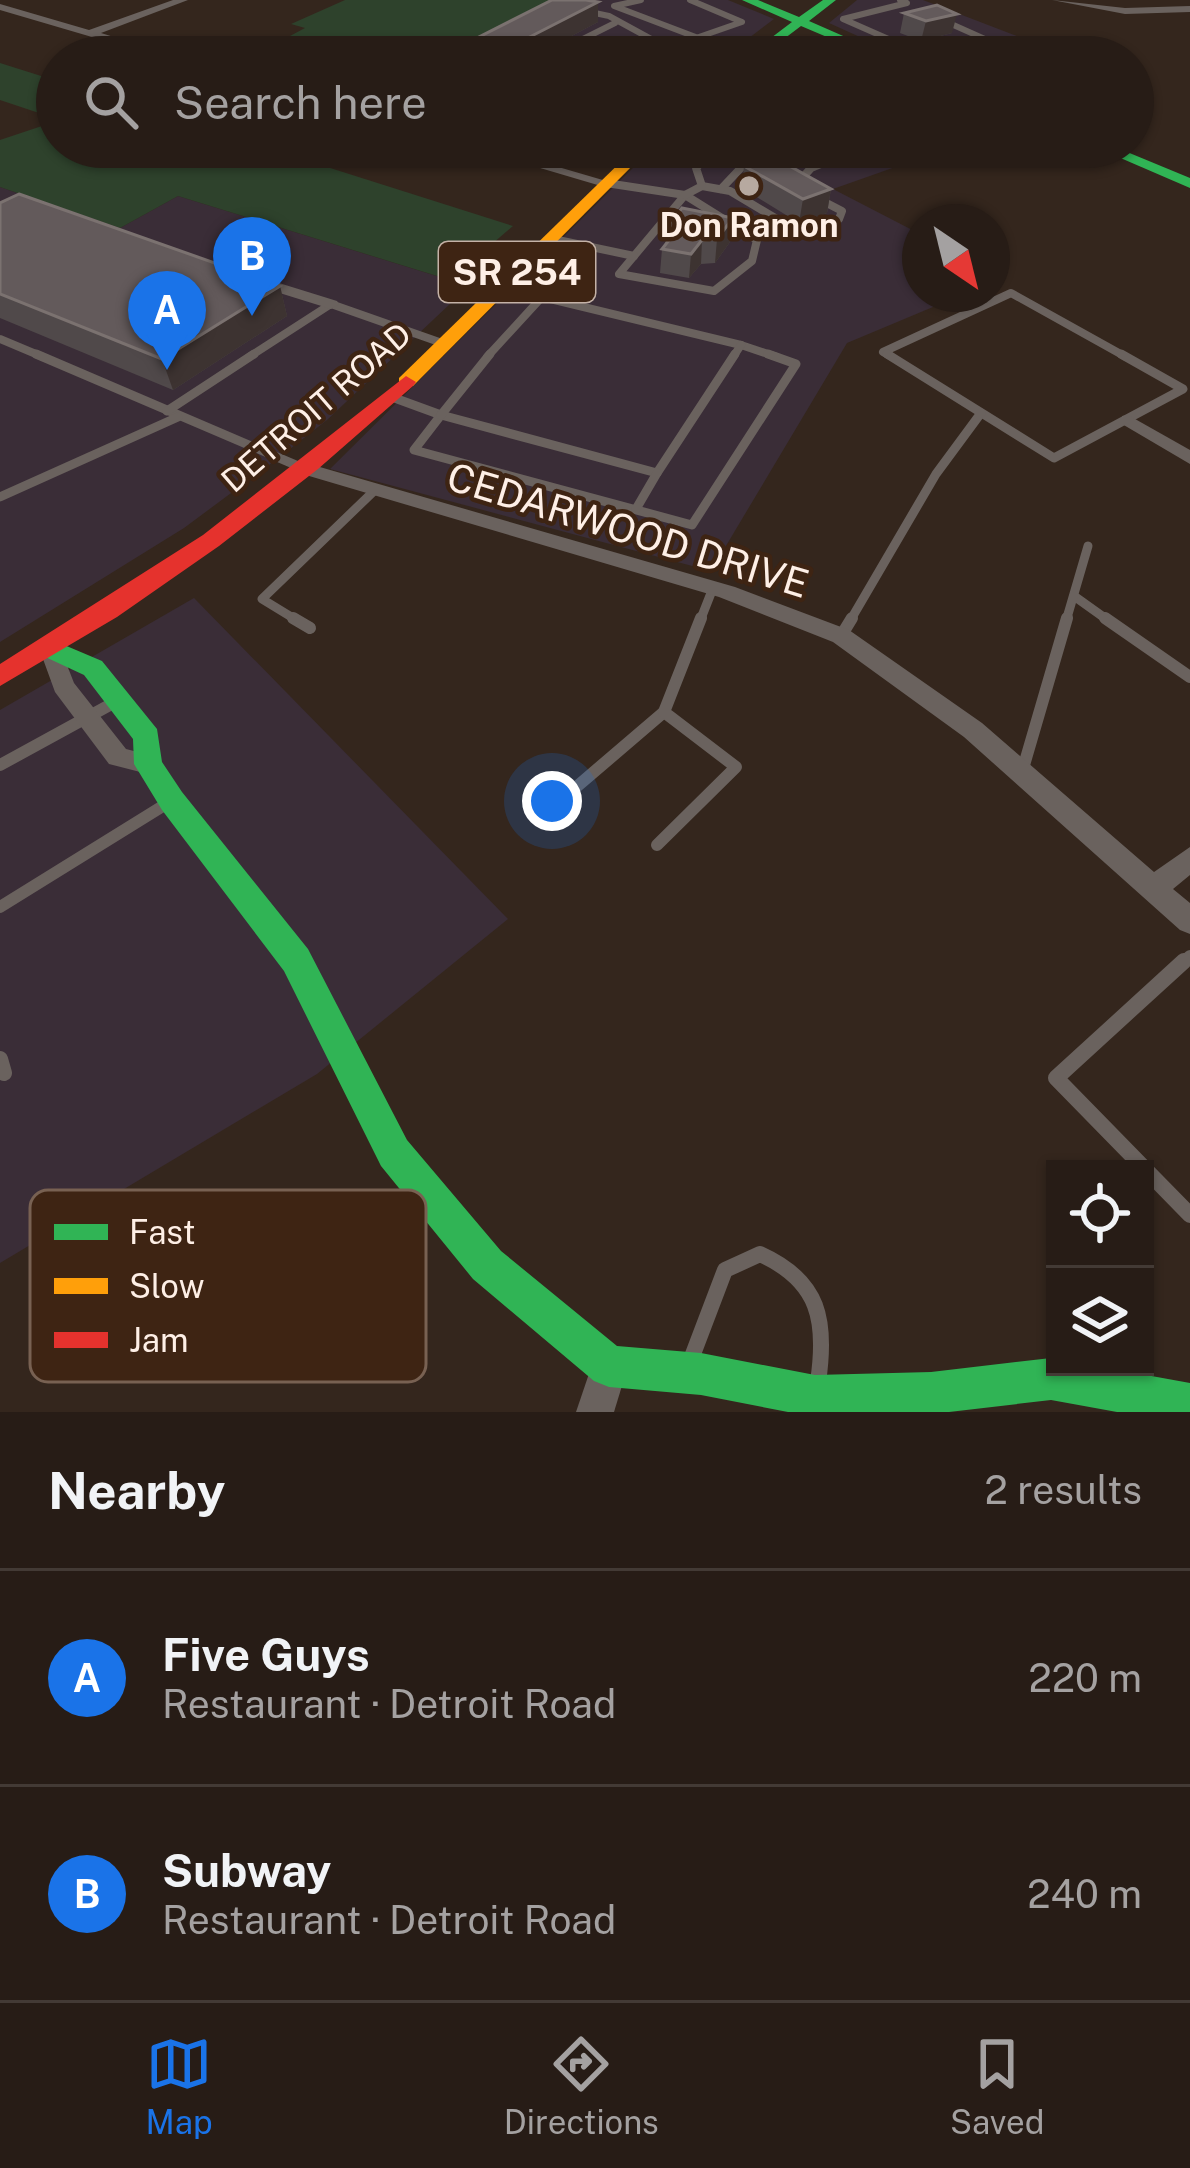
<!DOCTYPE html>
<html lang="en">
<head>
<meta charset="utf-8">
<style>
	:root { --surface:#271c16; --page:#332923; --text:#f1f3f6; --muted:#a4a1a1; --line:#433a35; --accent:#1a73e8 }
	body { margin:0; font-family:"Public Sans",sans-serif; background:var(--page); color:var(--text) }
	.controls { position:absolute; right:36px; bottom:36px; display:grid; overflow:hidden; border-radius:0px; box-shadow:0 3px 9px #0004 }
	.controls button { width:108px; height:108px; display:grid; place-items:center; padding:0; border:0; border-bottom:3px solid var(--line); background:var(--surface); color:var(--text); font:60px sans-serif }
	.compass { position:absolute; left:902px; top:204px; width:108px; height:108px; border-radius:50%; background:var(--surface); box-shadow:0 3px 9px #0004; rotate:145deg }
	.you { position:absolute; left:552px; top:801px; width:42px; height:42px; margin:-30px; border:9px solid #fff; border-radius:50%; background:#1a73e8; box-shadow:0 0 0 18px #1a73e833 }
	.badge { display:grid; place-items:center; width:78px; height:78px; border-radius:50%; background:var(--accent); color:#fff; font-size:39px; font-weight:700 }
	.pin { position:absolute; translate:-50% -99px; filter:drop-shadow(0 3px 6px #0008) }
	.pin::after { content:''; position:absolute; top:63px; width:42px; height:36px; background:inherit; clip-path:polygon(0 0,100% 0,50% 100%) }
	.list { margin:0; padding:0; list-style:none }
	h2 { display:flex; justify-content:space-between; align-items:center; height:156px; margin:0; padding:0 48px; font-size:51px }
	h2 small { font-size:39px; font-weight:400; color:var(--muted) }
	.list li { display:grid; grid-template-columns:78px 1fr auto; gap:36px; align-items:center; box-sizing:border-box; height:216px; padding:0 48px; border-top:3px solid var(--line) }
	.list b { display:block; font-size:45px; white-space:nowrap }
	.list p { margin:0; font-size:39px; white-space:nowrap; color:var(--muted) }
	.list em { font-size:39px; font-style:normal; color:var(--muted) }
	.icon { flex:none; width:66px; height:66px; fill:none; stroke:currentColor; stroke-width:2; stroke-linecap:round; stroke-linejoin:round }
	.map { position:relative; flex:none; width:1190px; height:1412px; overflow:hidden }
	.search { position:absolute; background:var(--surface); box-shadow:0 3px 9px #0004; left:36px; right:36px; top:36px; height:132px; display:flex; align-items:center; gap:30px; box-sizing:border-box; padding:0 42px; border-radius:66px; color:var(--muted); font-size:45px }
	.sheet { height:588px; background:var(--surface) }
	nav { display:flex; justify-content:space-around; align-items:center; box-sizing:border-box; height:168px; border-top:3px solid var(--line); background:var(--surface); font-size:33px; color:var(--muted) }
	nav a { display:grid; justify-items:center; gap:6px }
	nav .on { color:var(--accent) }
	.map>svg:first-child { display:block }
	.commercial { fill:#3a2d37 }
	.green { fill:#2e422c }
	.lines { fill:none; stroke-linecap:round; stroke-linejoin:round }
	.path { stroke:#655d58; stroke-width:6; stroke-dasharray:9 12; stroke-linecap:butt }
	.lane-far4 { stroke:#6a625e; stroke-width:6 }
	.lane-far3 { stroke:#6a625e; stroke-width:8 }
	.lane-far2 { stroke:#6a625e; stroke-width:9 }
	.lane-far1 { stroke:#6a625e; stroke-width:12 }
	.lane { stroke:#6a625e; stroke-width:16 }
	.street { fill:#6a625e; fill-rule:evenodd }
	.fast { fill:#30b455; fill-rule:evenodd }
	.slow { fill:#ff9f0a; fill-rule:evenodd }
	.jam { fill:#e5322d; fill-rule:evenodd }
	.wall { fill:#50494a }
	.shaded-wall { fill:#3d3331 }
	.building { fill:#635a5b; stroke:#7b7270; stroke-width:3 }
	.poi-dot { fill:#b7a9a0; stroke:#3e2413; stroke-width:4.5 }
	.labels { text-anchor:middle; stroke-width:9; stroke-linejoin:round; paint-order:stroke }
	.far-poi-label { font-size:33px; font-weight:bold; fill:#feefe6; stroke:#3e2413 }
	.far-street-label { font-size:33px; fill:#feefe6; stroke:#3e2413 }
	.shield { fill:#3e2413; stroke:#c4b2a7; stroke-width:3 }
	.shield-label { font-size:36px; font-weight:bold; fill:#feefe6 }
	.street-label { font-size:39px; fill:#feefe6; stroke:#3e2413 }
	.key { fill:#3e2413; stroke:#786152; stroke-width:3 }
	.key-label { font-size:33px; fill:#feefe6 }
</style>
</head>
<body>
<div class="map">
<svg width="1190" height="1412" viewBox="0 0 1190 1412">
	<rect width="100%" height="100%" fill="#34261d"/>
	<!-- commercial -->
	<g class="commercial">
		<path d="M573 0H728L774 19 724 57H433Z"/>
		<path d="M857 0H923L1019 37 954 57H904L829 23Z"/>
		<path d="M666 147H952L833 189 920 234V294H964L847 343 711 571 330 469 642 159 650 163Z"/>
		<path d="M0 187 120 228 178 196 469 286 327 420 277 459 184 528 0 642Z"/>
		<path d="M194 598 508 919 317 1074 0 1263V710Z"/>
	</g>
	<!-- green -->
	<g class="green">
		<path d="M345 0H573L433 57 332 55 288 51 275 44 305 28 291 24Z"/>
		<path d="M0 63 57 81V119L0 100Z"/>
		<path d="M57 121V147H264L513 226 450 280 178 196 120 228 0 187V140Z"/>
	</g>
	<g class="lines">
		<!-- path -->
		<path class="path" d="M233 1277 356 1245 417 1244"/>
		<!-- lane-far4 -->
		<g class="lane-far4">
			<path d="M641 0 614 6 722 47 756 54"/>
			<path d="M690 0 742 22 696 38"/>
			<path d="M590 12 609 16 684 57"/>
			<path d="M918 52 936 55 987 40 940 19"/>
			<path d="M465 57 492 43"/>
			<path d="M547 57 615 23"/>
			<path d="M810 57 816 52 828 57"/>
			<path d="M890 57 918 52 843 19 907 3 900 0"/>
			<path d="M546 147 559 151"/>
			<path d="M707 156 715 147"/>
			<path d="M753 156 761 147"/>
			<path d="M845 156 851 147"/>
		</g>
		<!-- lane-far3 -->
		<g class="lane-far3">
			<path d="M606 183 685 195"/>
			<path d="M796 185 811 168 847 153"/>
			<path d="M702 186 730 191 802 234 839 219 842 211 815 197"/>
			<path d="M721 189 755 153"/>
			<path d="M685 195 757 240 752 261 714 291 619 274Z"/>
			<path d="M685 195 702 186 696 168 710 153"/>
			<path d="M553 239 634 256"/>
			<path d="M500 288 542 297"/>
			<path d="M0 339 43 357"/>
			<path d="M741 345 777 357"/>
			<path d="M249 357 331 304 442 343"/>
			<path d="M487 357 542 297 741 345"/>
			<path d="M733 357 741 345"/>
			<path d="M892 357 883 352 1011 293 1126 357"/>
		</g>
		<!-- lane-far2 -->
		<g class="lane-far2">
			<path d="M36 354 305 469"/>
			<path d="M887 354 1054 458 1183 389 1121 354"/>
			<path d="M389 396 441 415"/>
			<path d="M167 411 254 354"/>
			<path d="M441 415 657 473 735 354"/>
			<path d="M441 415 414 450 692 525 796 364 768 354"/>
			<path d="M441 415 490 354"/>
			<path d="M0 497 178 417"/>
			<path d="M636 509 657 473"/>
			<path d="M1074 596 1109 621"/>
			<path d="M298 621 262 599 375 490"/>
			<path d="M700 621 713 588"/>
			<path d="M850 621 936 474 981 413"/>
			<path d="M1066 621 1088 546"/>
		</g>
		<!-- lane-far1 -->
		<g class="lane-far1">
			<path d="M293 618 310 628"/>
			<path d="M1105 618 1190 677"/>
			<path d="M841 636 852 618"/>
			<path d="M0 765 117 701"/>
			<path d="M1022 772 1067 618"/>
			<path d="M574 789 664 712"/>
			<path d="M657 845 736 767 664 712 701 618"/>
			<path d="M0 907 171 801"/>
			<path d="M1181 964 1190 956"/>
		</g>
		<!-- lane -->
		<g class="lane">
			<path d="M0 1059 4 1073"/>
			<path d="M1145 1169 1056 1078 1184 961"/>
			<path d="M1145 1169 1190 1215"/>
			<path d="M690 1362 725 1270 760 1254C820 1281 827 1321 818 1382"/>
		</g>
		<!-- street -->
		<g class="street">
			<path d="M173 0H188L101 33 178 57H160L0 10V4L89 30Z"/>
			<path d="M1052 0 1125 8 1190 6V12L1125 14Z"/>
			<path d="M469 147H490L613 183 601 186Z"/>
			<path d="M253 275 337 301 339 304 331 309 248 283 245 280Z"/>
			<path d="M1128 415 1190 450V464L1122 424V416Z"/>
			<path d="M306 463 735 587 849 630 982 723 1154 872 1190 847V875L1173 889 1190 903V934L1180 930 964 737 833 642 719 597 299 473V465Z"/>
			<path d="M50 640 58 642 74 683 126 749 157 757 161 764 157 771 148 774 109 764 55 692 39 648Z"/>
			<path d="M609 1347 622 1353 628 1366 614 1412H576L596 1353Z"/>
		</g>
		<!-- fast -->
		<g class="fast">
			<path d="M742 0H758L799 17 823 0H836L809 21 891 57H874L801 26 760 57H746L792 22Z"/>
			<path d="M1095 147H1115L1190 178V188Z"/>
			<path d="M50 639 102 661 157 729 162 762 182 792 308 949 407 1140 501 1251 617 1346 701 1353 815 1375 931 1372 1051 1358 1055 1367H1102L1190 1383V1412H1117L1051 1400 949 1412H788L701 1395 609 1387 594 1381 473 1279 381 1166 284 971 162 810 134 764 133 739 84 675 41 655 37 648 41 641Z"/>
		</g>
		<!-- slow -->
		<path class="slow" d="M636 147H651L413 386H399V378Z"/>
		<!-- jam -->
		<path class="jam" d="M406 376 416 382 413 386 318 469 219 546 117 617 0 686V664L203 535Z"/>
	</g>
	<!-- wall -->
	<g class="wall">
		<path d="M598 2V22L532 57H480L479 37Z"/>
		<path d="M904 13 952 33 921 41 900 33Z"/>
		<path d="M773 147H838L810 159 773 152Z"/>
		<path d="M744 166 831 189 827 213 799 223 742 188Z"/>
		<path d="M0 203 280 286 287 316 173 390 0 318Z"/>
		<path d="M666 228 730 242 715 263 701 264 689 278 660 273 662 249 665 245Z"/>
	</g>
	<!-- shaded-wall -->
	<g class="shaded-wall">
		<path d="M598 2V22L532 57H515L514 45Z"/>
		<path d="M957 14 952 33 921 41 926 21Z"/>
		<path d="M812 147H838L810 159Z"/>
		<path d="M831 189 827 213 799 223 803 199Z"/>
		<path d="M733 218 730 242 715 263 717 239Z"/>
		<path d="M702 240 701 264 689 278 691 254Z"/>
		<path d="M280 286 287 316 173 390 162 359Z"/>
	</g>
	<!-- building -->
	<g class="building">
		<path d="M552 0H586L598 2 514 45 479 37Z"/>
		<path d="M937 5 957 14 926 21 904 13Z"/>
		<path d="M759 149 831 189 803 199 744 166Z"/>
		<path d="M19 194 280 286 162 359 0 294V203Z"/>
		<path d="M682 208 733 218 717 239 702 240 691 254 662 249 677 230 666 228Z"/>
	</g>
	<!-- markers -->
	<circle class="poi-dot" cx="749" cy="186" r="12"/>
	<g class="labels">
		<!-- far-poi labels -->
		<g class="far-poi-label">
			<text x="749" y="237">Don Ramon</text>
		</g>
		<!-- far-street labels -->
		<g class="far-street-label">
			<text transform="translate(316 407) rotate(-41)" y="12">DETROIT ROAD</text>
		</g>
		<!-- shield labels -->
		<rect class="shield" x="439" y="242" width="156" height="60" rx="9"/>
		<g class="shield-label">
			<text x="517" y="285">SR 254</text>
		</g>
		<!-- street labels -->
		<g class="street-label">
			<text transform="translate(628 530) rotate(17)" y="14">CEDARWOOD DRIVE</text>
		</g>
	</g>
	<!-- legend -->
	<rect x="30" y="1190" width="396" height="192" rx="18" class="key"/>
	<rect x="54" y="1224" width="54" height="16" fill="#30b455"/>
	<rect x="54" y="1278" width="54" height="16" fill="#ff9f0a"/>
	<rect x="54" y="1332" width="54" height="16" fill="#e5322d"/>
	<g class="key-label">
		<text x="129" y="1244">Fast</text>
		<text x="129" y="1298">Slow</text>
		<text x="129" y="1352">Jam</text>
	</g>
</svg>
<div class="controls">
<button><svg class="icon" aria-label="locate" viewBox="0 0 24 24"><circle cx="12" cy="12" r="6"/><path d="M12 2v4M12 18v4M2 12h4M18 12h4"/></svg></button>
<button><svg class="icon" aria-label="layers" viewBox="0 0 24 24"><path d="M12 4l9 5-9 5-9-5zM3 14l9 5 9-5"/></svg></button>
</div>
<svg class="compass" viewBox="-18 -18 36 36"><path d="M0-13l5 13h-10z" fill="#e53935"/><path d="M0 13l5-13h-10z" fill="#a4a1a1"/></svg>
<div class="you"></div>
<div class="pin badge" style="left:167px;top:370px">A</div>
<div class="pin badge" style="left:252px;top:316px">B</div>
<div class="search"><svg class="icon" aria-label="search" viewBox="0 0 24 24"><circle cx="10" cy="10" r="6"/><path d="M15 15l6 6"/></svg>Search here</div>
</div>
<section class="sheet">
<h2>Nearby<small>2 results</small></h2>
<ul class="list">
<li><span class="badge">A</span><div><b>Five Guys</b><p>Restaurant · Detroit Road</p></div><em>220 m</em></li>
<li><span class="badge">B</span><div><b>Subway</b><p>Restaurant · Detroit Road</p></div><em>240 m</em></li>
</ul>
</section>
<nav>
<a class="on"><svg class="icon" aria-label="map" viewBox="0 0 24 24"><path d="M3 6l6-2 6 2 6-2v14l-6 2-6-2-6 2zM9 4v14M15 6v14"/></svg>Map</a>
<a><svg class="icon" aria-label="directions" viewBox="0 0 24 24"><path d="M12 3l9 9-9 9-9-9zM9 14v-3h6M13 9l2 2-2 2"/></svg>Directions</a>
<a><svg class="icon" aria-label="saved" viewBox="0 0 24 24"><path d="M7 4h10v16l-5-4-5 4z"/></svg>Saved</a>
</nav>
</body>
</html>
